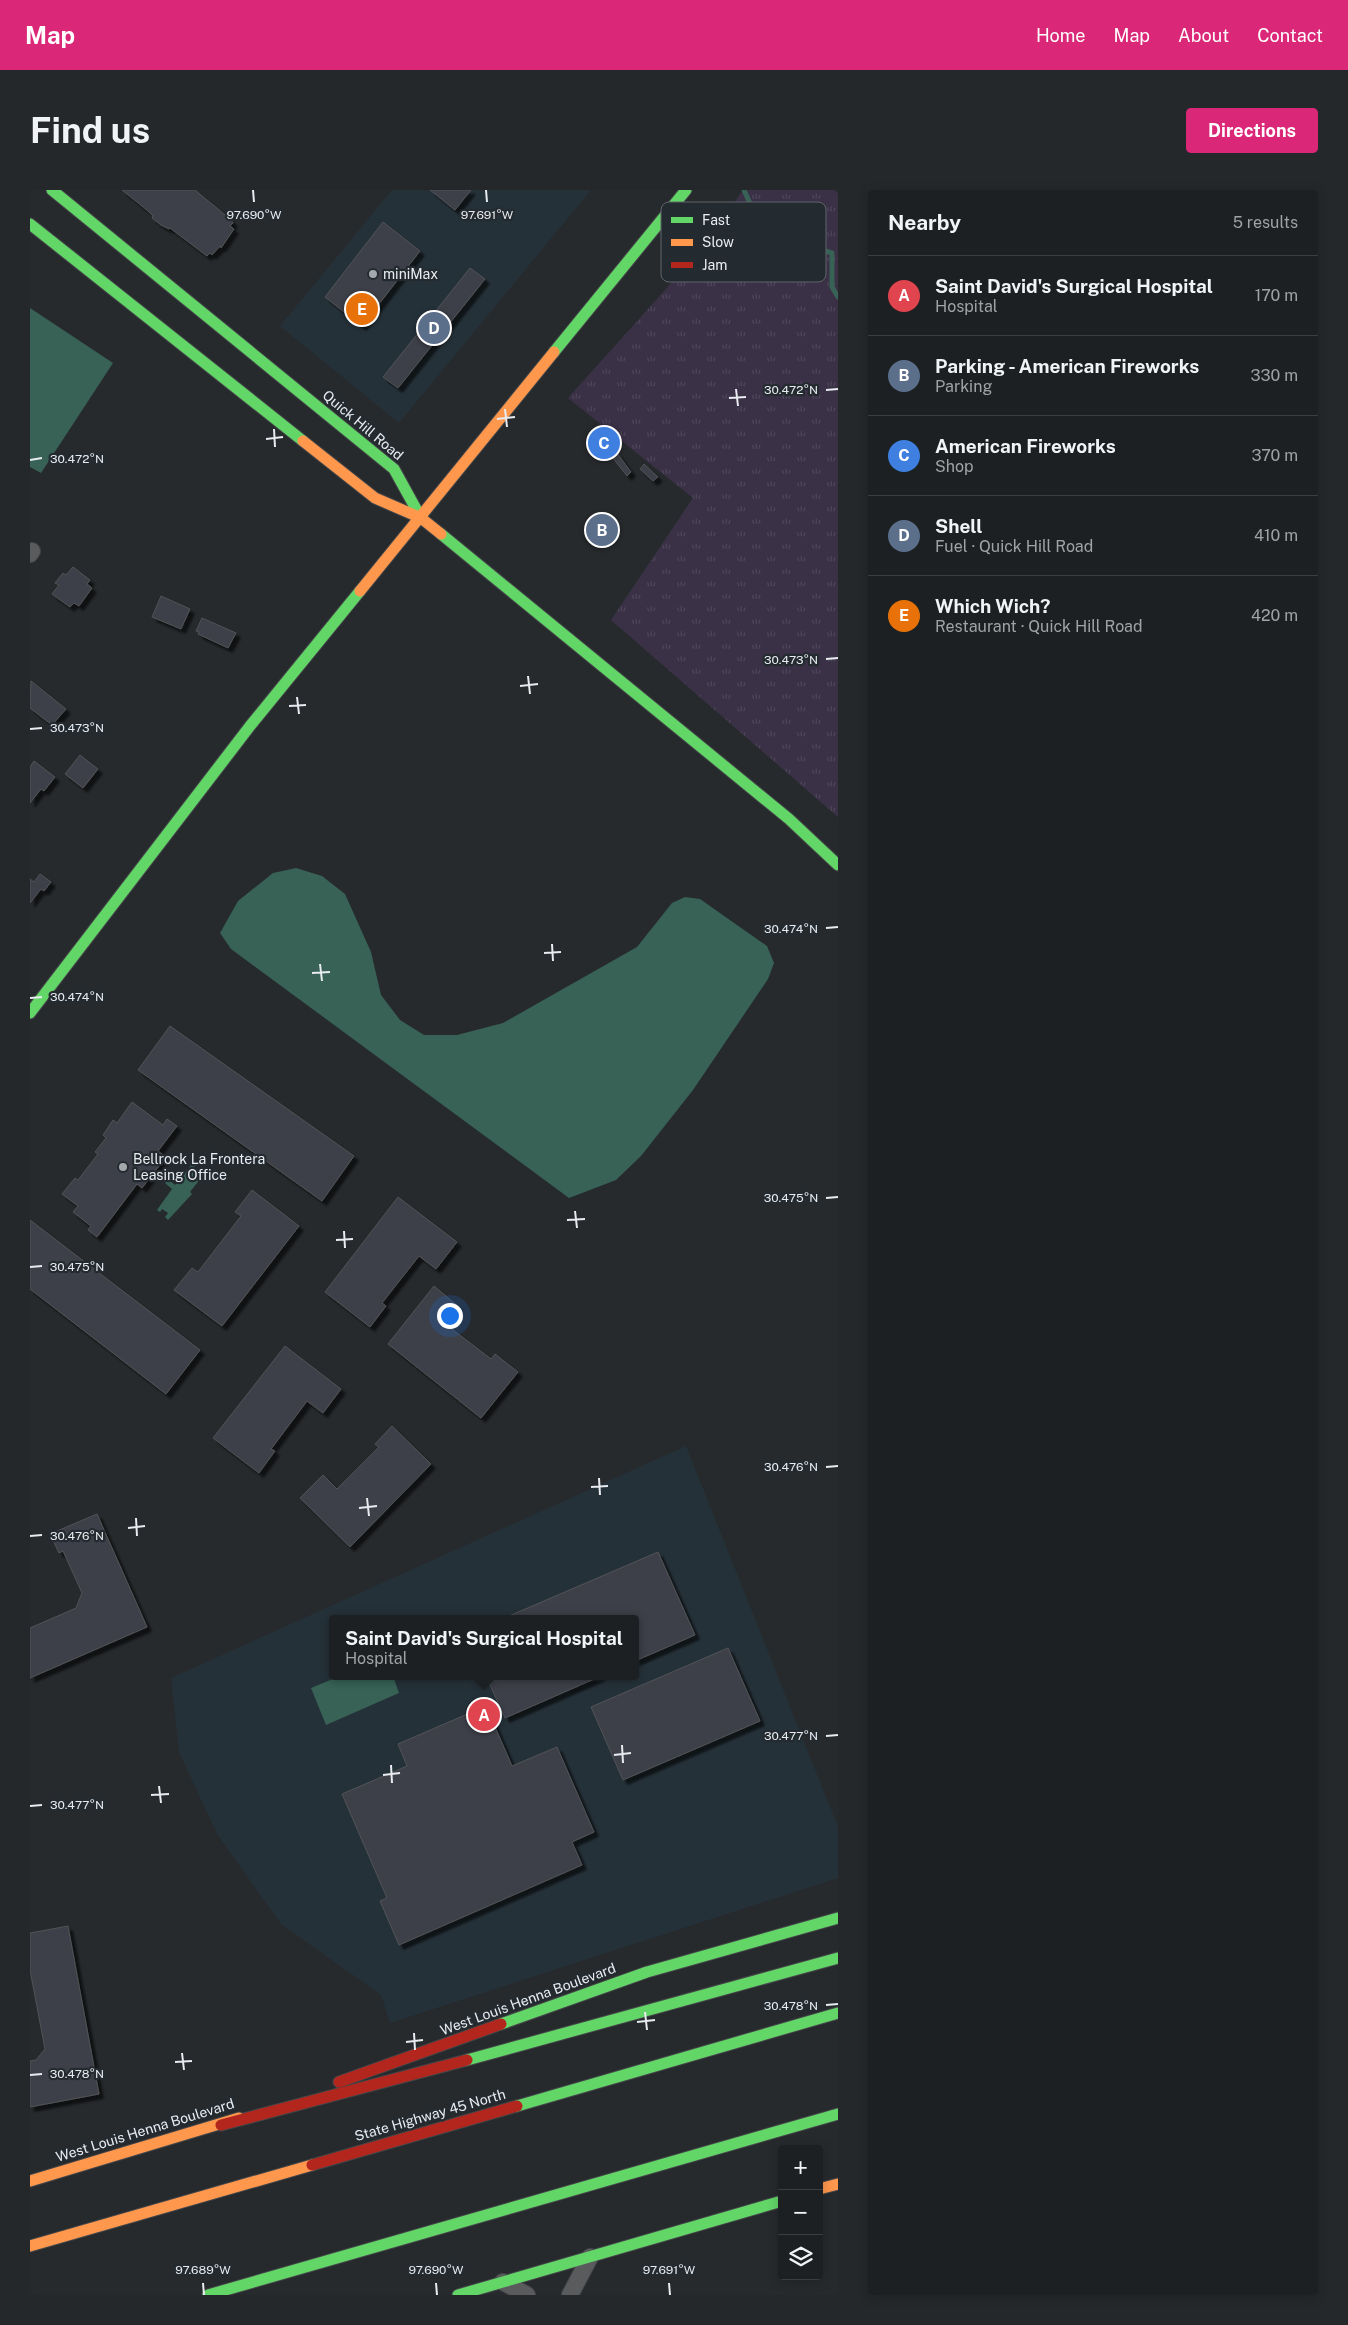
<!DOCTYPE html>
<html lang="en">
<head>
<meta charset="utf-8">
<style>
	:root { --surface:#1d2022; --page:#25282a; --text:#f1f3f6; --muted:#a0a3a5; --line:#3b3e40; --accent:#db2777 }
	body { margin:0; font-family:"Public Sans",sans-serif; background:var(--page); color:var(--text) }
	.controls { position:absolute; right:15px; bottom:15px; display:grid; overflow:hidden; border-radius:5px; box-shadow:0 2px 12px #0003 }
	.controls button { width:45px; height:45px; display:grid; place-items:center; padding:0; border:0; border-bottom:1px solid var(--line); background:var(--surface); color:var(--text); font:25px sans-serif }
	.you { position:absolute; left:419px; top:1125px; width:18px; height:18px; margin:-12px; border:4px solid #fff; border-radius:50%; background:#1a73e8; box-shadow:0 0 0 8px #1a73e833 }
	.badge { display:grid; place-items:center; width:32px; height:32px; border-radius:50%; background:var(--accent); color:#fff; font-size:16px; font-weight:700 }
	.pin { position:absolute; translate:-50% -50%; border:2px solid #fff; box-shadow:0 1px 5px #0006 }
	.popup { position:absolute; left:299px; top:1425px; width:310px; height:65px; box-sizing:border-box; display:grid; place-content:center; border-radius:5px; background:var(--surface); filter:drop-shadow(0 1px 4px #0005); font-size:16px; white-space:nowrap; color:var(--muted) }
	.popup b { font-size:19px; color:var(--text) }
	.popup::after { content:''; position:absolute; left:50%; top:100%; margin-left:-10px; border:10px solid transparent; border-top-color:var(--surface) }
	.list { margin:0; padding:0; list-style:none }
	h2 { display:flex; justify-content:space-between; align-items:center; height:65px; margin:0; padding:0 20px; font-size:21px }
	h2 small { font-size:16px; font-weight:400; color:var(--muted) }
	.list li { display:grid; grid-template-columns:32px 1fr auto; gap:15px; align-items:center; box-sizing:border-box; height:80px; padding:0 20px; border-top:1px solid var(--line) }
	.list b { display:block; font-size:19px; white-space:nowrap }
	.list p { margin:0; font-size:16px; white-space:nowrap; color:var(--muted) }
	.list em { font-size:16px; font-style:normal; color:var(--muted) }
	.icon { flex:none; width:28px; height:28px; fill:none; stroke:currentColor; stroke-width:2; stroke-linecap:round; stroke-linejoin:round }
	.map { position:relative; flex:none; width:808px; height:2105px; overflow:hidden; border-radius:5px }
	header { display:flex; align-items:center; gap:30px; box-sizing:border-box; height:70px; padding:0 25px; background:var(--accent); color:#fff }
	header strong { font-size:24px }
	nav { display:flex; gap:28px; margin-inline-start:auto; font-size:18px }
	.intro { display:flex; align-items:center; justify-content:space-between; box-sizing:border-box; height:120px; padding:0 30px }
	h1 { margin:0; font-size:35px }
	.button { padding:12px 22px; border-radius:5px; background:var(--accent); color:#fff; font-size:18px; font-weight:700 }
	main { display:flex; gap:30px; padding:0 30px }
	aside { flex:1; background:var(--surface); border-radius:5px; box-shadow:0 2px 12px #0003 }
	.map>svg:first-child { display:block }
	.built { fill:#253139; fill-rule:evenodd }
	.grass { fill:url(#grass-tufts) }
	.water { fill:#376255 }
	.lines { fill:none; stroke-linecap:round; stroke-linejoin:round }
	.stream { stroke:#376255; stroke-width:5 }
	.building { fill:#3e4148; stroke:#515356; filter:url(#shadow) }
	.street-casing { stroke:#444649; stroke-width:18 }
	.fast-casing { stroke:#444649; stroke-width:13 }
	.slow-casing { stroke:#444649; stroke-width:13 }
	.jam-casing { stroke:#444649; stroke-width:13 }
	.street { stroke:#595b5d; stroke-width:16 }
	.fast { stroke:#63d668; stroke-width:11 }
	.slow { stroke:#ff974d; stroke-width:11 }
	.jam { stroke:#b3261e; stroke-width:11 }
	.ticks { fill:none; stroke:#e8ecf0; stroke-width:2 }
	.poi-dot { fill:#a4a8ac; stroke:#242b30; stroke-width:2 }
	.labels { text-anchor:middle; stroke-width:4.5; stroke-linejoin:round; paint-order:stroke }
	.poi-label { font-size:14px; fill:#e8ecf0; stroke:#242b30; text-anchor:start }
	.street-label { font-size:14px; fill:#e8ecf0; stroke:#242b30 }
	.key { fill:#242b30; stroke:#5f656a; stroke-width:1 }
	.key-label { font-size:14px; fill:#e8ecf0 }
	.ticks-label { font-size:12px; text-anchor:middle; fill:#e8ecf0; stroke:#242b30; stroke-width:4.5; stroke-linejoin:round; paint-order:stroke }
</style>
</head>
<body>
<header>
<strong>Map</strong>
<nav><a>Home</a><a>Map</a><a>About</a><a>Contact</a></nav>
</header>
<div class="intro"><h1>Find us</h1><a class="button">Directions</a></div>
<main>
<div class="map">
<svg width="808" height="2105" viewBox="0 0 808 2105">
	<defs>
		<pattern id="grass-tufts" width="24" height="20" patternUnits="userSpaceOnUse" patternTransform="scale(1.25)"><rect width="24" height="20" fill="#3a3147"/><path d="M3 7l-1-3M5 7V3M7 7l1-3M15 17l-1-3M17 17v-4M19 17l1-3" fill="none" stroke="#4d4559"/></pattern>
		<filter id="shadow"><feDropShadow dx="4.5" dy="4.5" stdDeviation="1" flood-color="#0009"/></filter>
	</defs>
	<rect width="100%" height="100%" fill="#272a2d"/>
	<!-- built -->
	<g class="built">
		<path d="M362 0H561L369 233 250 136Z"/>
		<path d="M656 1256 808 1637V1688L360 1833 351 1805 251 1734 187 1644 149 1562 141 1488ZM303 1429H605V1486H303Z"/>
	</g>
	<!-- grass -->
	<path class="grass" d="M713 0H808V627L581 430 663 308 538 208 671 60Z"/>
	<!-- water -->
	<g class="water">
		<path d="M0 118 83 173 11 283 0 277Z"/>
		<path d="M266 678 292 686 315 704 341 762 351 805 370 830 394 845H427L473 833 607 757 642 713 655 707 670 709 737 756 744 773 738 789 663 900 611 966 586 990 539 1008 201 759 190 743 208 711 243 683Z"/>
		<path d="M162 974 165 976 162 981 168 985 172 981 175 983 160 1002 162 1004 138 1030 135 1027 138 1023 132 1019 130 1022 127 1020 142 999 135 993 138 989 145 995Z"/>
		<path d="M310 1486H363L369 1503 296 1535 281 1498Z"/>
	</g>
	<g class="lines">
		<!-- stream -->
		<path class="stream" d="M714 0 731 38 754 49 802 63V97L808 107"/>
	</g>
	<!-- building -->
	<g class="building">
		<path d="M92 0H165L200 29 203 33 200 36 204 39 191 58 190 56 182 65 180 63 177 66 140 38 139 39 131 35 122 28 123 26 117 20Z"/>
		<path d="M400 0H441L425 20Z"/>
		<path d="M353 32 390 61 332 136 295 107Z"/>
		<path d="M440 78 455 89 368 198 353 187Z"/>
		<path d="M570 243 584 260 579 264 564 247Z"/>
		<path d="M587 263 601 282 597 286 582 267Z"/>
		<path d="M614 274 628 287 623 291 610 279Z"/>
		<path d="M43 377 60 390 57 394 62 398 49 416 44 413 40 417 22 404 29 395 25 393 33 383 36 385Z"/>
		<path d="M131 406 160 419 151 439 122 427Z"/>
		<path d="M172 428 206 443 198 458 168 444 169 442 166 441Z"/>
		<path d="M1 491 36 519 22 535 0 518Z"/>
		<path d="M50 565 68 579 53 598 35 584Z"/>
		<path d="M4 571 25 587 14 601 11 599 0 613V577Z"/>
		<path d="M10 684 21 692 14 701 11 699 0 713V689L4 692Z"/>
		<path d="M140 836 324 966 292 1011 108 880Z"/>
		<path d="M102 912 133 935 137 929 147 936 128 961 136 967 112 998 107 994 67 1047 58 1040 61 1036 43 1022 48 1016 32 1004 45 988 48 990 68 964 65 962 76 948 73 945 83 930 87 933Z"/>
		<path d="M222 1000 269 1036 192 1136 144 1100 162 1078 168 1082 211 1026 205 1022Z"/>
		<path d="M368 1007 427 1052 406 1079 389 1066 352 1113 356 1116 340 1137 295 1102Z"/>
		<path d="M0 1030 170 1160 136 1204 0 1099Z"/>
		<path d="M404 1096 428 1116 414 1133 461 1169 465 1164 488 1182 451 1228 358 1154Z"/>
		<path d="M255 1156 311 1199 293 1223 277 1211 241 1259 245 1261 229 1283 183 1248Z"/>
		<path d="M362 1236 401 1274 320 1357 270 1308 293 1285 307 1299 349 1257 345 1254Z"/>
		<path d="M67 1324 117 1437 0 1488V1438L46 1418 52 1403 33 1361 29 1363 20 1344Z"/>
		<path d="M628 1362 665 1445 605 1471V1429H472Z"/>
		<path d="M698 1458 730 1531 593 1590 561 1517Z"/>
		<path d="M456 1486H571L475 1528Z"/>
		<path d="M456 1516 482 1576 527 1557 564 1642 542 1652 552 1675 369 1755 350 1711 357 1708 312 1604 377 1576 368 1554Z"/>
		<path d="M38 1736 69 1904 0 1917V1871L6 1870 15 1859 0 1780V1743Z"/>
	</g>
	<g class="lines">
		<!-- street casing -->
		<g class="street-casing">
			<g id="street">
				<path d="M0 364 2 361"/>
				<path d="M473 2092 497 2105"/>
				<path d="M540 2105 560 2067"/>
			</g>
		</g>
		<!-- fast casing -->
		<g class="fast-casing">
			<g id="fast">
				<path d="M22 0 364 279 391 328"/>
				<path d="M0 34 273 251"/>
				<path d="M524 162 656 0"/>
				<path d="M411 344 759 629 808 675"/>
				<path d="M0 823 220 536 330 401"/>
				<path d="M471 1834 617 1782 808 1728"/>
				<path d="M437 1870 808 1768"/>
				<path d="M487 1916 808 1823"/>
				<path d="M178 2105 808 1924"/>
				<path d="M428 2105 752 2011"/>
			</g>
		</g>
		<!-- slow casing -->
		<g class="slow-casing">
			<g id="slow">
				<path d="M273 251 345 308 391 328 411 344"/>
				<path d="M330 401 524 162"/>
				<path d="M0 1991 209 1928"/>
				<path d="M789 1999 808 1994"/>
				<path d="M0 2056 282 1975"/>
			</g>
		</g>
		<!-- jam casing -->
		<g class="jam-casing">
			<g id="jam">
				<path d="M309 1892 471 1834"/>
				<path d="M191 1935 437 1870"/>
				<path d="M282 1975 487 1916"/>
			</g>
		</g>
		<!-- street -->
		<use href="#street" class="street"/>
		<!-- fast -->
		<use href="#fast" class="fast"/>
		<!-- slow -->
		<use href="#slow" class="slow"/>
		<!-- jam -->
		<use href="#jam" class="jam"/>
	</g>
	<!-- ticks -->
	<path class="ticks" d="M223 0 224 12M456 0 457 12M706 199 708 216M796 200 808 199M699 208 716 207M475 219 477 237M467 229 485 227M244 239 245 257M236 249 253 247M0 270 12 268M796 469 808 468M498 486 500 504M490 496 508 494M267 507 269 524M259 516 276 515M0 539 12 538M796 738 808 737M522 754 523 771M514 763 531 762M290 774 292 791M282 783 300 782M0 808 12 807M796 1008 808 1007M545 1021 547 1038M537 1030 555 1029M314 1041 315 1058M306 1050 323 1049M0 1077 12 1076M796 1277 808 1276M569 1288 570 1305M561 1297 578 1296M337 1308 339 1326M329 1318 347 1316M106 1328 107 1346M98 1338 115 1336M0 1346 12 1345M796 1546 808 1545M592 1555 593 1573M584 1565 601 1563M361 1575 362 1593M353 1585 370 1583M129 1596 131 1613M121 1605 139 1604M0 1616 12 1615M796 1815 808 1814M615 1822 617 1840M607 1832 625 1830M384 1843 385 1860M376 1852 393 1850M152 1863 154 1880M145 1872 162 1871M0 1885 12 1884M173 2093 174 2105M406 2093 407 2105M639 2093 640 2105"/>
	<!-- markers -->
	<g class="poi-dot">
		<circle cx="343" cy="84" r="5"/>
		<circle cx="93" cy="977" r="5"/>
	</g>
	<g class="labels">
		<!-- poi labels -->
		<g class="poi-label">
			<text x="353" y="89">miniMax</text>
			<text x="103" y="974">Bellrock La Frontera<tspan x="103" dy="16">Leasing Office</tspan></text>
		</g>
		<!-- street labels -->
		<g class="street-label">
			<text transform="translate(333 235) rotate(40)" y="5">Quick Hill Road</text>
			<text transform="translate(498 1809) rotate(-20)" y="5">West Louis Henna Boulevard</text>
			<text transform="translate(400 1925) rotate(-16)" y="5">State Highway 45 North</text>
			<text transform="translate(115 1940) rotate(-17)" y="5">West Louis Henna Boulevard</text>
		</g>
	</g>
	<!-- legend -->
	<rect x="631" y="12" width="165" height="80" rx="8" class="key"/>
	<rect x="641" y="27" width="22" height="6" fill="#63d668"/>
	<rect x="641" y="49" width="22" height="7" fill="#ff974d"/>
	<rect x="641" y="72" width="22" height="6" fill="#b3261e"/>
	<g class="key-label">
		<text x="672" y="35">Fast</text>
		<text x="672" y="57">Slow</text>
		<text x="672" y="80">Jam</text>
	</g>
	<g class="ticks-label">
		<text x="224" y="29">97.690°W</text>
		<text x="457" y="29">97.691°W</text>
		<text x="761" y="204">30.472°N</text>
		<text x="47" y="273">30.472°N</text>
		<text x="761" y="474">30.473°N</text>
		<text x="47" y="542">30.473°N</text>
		<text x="761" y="743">30.474°N</text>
		<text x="47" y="811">30.474°N</text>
		<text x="761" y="1012">30.475°N</text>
		<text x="47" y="1081">30.475°N</text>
		<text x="761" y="1281">30.476°N</text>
		<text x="47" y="1350">30.476°N</text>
		<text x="761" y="1550">30.477°N</text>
		<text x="47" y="1619">30.477°N</text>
		<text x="761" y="1820">30.478°N</text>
		<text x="47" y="1888">30.478°N</text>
		<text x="173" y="2084">97.689°W</text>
		<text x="406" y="2084">97.690°W</text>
		<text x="639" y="2084">97.691°W</text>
	</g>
</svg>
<div class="controls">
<button>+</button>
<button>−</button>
<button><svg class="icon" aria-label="layers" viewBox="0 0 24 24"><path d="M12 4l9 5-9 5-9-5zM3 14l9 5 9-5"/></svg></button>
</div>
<div class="you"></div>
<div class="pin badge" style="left:454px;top:1525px;background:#e0444e">A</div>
<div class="popup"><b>Saint David's Surgical Hospital</b>Hospital</div>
<div class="pin badge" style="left:572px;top:340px;background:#5c6f8a">B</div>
<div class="pin badge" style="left:574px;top:253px;background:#3f7fe0">C</div>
<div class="pin badge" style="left:404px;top:138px;background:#5c6f8a">D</div>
<div class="pin badge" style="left:332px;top:119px;background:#e8710a">E</div>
</div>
<aside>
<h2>Nearby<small>5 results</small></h2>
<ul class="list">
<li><span class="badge" style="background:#e0444e">A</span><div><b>Saint David's Surgical Hospital</b><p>Hospital</p></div><em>170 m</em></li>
<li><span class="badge" style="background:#5c6f8a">B</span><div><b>Parking - American Fireworks</b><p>Parking</p></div><em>330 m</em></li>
<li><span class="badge" style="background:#3f7fe0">C</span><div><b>American Fireworks</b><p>Shop</p></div><em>370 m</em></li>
<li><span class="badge" style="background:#5c6f8a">D</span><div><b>Shell</b><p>Fuel · Quick Hill Road</p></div><em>410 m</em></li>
<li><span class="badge" style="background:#e8710a">E</span><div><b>Which Wich?</b><p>Restaurant · Quick Hill Road</p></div><em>420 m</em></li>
</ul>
</aside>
</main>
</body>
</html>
